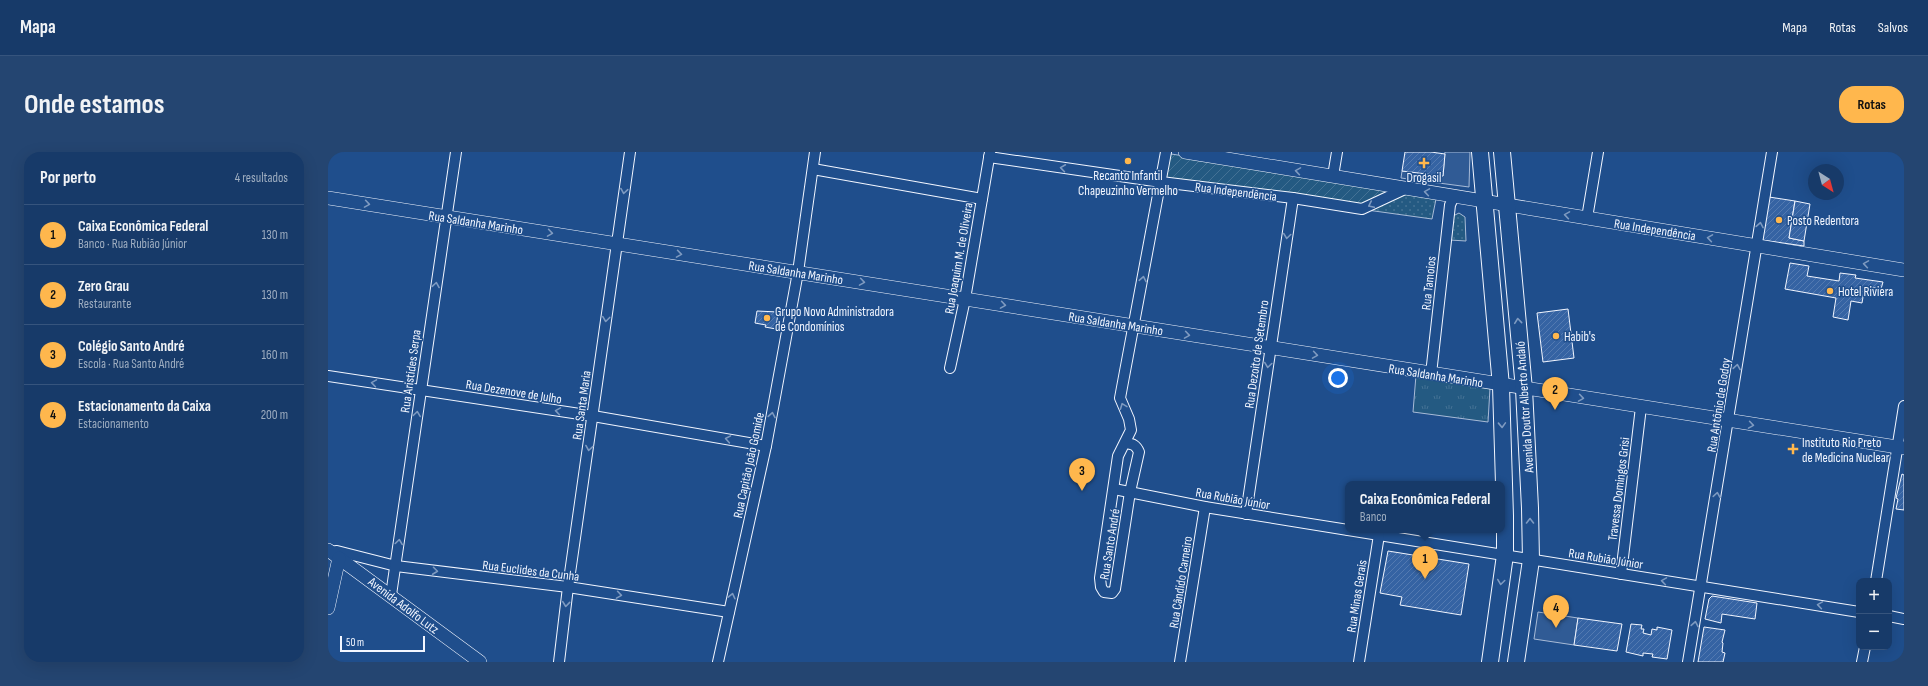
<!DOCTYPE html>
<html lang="pt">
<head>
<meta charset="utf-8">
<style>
	:root { --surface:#173a69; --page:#244571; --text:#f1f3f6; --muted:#9eadc0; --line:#36547d; --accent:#ffb74d }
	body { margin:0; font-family:"Sofia Sans Condensed",sans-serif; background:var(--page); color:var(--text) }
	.controls { position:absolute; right:12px; bottom:12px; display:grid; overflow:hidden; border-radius:8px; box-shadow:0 4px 16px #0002 }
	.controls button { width:36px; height:36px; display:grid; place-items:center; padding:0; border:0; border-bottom:1px solid var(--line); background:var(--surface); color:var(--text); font:20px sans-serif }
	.compass { position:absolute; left:1480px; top:12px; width:36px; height:36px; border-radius:50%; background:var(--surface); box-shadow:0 4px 16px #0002; rotate:144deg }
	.scale { position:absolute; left:12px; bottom:10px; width:85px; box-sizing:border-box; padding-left:4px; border:2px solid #f2f6ff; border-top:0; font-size:11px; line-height:14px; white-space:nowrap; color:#f2f6ff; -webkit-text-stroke:3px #1f4e8c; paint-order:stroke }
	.you { position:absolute; left:1010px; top:226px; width:14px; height:14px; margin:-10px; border:3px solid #fff; border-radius:50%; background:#1a73e8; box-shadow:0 0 0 6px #1a73e833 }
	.badge { display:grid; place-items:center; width:26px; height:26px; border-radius:50%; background:var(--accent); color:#111; font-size:13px; font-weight:700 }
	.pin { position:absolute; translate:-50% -33px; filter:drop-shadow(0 1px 2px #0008) }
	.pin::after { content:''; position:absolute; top:21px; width:14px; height:12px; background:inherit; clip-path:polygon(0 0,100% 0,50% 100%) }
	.popup { position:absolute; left:1017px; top:329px; width:160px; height:52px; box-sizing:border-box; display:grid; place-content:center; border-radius:8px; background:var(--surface); filter:drop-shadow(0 1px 3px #0005); font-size:13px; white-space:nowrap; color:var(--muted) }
	.popup b { font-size:15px; color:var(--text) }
	.popup::after { content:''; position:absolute; left:50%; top:100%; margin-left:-8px; border:8px solid transparent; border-top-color:var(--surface) }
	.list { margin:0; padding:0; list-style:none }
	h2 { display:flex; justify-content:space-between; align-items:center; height:52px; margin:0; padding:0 16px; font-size:17px }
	h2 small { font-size:13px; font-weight:400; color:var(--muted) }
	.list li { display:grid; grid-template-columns:26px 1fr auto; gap:12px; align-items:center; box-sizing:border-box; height:60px; padding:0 16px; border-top:1px solid var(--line) }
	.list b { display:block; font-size:15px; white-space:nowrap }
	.list p { margin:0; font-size:13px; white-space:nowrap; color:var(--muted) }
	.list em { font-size:13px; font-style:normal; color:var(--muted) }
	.map { position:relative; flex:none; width:1576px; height:510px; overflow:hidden; border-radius:16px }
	header { display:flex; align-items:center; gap:24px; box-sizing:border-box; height:56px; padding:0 20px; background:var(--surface); border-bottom:1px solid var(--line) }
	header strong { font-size:19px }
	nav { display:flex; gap:22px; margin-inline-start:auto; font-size:14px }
	.intro { display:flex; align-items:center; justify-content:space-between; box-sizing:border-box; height:96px; padding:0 24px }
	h1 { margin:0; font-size:28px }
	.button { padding:10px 18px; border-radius:16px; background:var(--accent); color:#111; font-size:14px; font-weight:700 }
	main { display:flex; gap:24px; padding:0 24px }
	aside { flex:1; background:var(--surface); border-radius:16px; box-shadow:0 4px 16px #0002 }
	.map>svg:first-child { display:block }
	.grass { fill:url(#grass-dots); stroke:#a8bbd7 }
	.park { fill:url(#park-tufts); stroke:#a8bbd7 }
	.garden { fill:url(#garden-furrows); stroke:#a8bbd7 }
	.parking { fill:#305b95; stroke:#a8bbd7 }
	.building { fill:url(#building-hatch); stroke:#f2f6ff }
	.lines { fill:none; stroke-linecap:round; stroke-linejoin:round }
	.minor-casing { stroke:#f2f6ff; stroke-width:12 }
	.tertiary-casing { stroke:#f2f6ff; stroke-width:14 }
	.primary-casing { stroke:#f2f6ff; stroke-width:18 }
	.minor { stroke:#1f4e8c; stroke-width:10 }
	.tertiary { stroke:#1f4e8c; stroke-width:13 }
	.primary { stroke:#1f4e8c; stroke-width:16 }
	.oneway { stroke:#7e9ac0 }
	.poi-dot { fill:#ffb74d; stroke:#1f4e8c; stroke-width:1.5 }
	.labels { text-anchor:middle; stroke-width:3; stroke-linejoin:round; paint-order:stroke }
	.poi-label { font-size:13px; fill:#f2f6ff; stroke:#1f4e8c; text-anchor:start }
	.street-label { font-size:13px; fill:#f2f6ff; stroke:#1f4e8c }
</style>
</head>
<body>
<header>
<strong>Mapa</strong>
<nav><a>Mapa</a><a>Rotas</a><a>Salvos</a></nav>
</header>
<div class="intro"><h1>Onde estamos</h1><a class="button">Rotas</a></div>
<main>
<aside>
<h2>Por perto<small>4 resultados</small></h2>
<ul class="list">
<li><span class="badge">1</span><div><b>Caixa Econômica Federal</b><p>Banco · Rua Rubião Júnior</p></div><em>130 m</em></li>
<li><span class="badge">2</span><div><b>Zero Grau</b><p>Restaurante</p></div><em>130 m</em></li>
<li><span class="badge">3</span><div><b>Colégio Santo André</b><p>Escola · Rua Santo André</p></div><em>160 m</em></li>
<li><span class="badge">4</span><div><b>Estacionamento da Caixa</b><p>Estacionamento</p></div><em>200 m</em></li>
</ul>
</aside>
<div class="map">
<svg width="1576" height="510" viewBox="0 0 1576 510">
	<defs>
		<pattern id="grass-dots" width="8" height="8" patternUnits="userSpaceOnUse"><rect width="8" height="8" fill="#245a82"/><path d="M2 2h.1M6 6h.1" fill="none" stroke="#447295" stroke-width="1.8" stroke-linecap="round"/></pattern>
		<pattern id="park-tufts" width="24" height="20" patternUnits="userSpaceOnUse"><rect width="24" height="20" fill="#245a82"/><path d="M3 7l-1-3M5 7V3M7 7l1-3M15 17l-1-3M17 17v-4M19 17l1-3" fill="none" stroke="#447295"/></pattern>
		<pattern id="garden-furrows" width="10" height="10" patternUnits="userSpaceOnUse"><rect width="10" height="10" fill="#245a82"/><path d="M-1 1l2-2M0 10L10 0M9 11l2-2" fill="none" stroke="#447295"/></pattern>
		<pattern id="building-hatch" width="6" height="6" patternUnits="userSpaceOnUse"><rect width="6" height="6" fill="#3563a3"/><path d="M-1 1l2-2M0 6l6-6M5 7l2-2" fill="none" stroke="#537ab1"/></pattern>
	</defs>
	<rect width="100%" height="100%" fill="#1f4e8c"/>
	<!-- grass -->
	<g class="grass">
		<path d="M1076 42 1108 47 1104 67 1039 58Z"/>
		<path d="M1131 61 1137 65 1138 89 1122 88 1125 64Z"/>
	</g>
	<!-- park -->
	<path class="park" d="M1088 223 1162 236 1160 270 1085 260Z"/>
	<!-- garden -->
	<path class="garden" d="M837 1 1070 38 1035 54 835 27Z"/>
	<!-- parking -->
	<g class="parking">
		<path d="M1117 0H1142L1141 35 1073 26 1074 19 1115 24Z"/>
		<path d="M1210 460 1250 466 1246 493 1206 487Z"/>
	</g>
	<!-- building -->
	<g class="building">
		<path d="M1077 0H1103L1117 2 1115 24 1074 19Z"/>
		<path d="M1441 45 1467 49 1461 86 1476 89V94L1434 88Z"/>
		<path d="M1467 49 1482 52 1476 89 1461 86Z"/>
		<path d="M1462 111 1481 114 1479 124 1511 129 1512 121 1528 123 1527 126 1555 130 1553 137 1542 135 1541 140 1536 139 1534 151 1523 149 1520 168 1505 165 1508 146 1457 137Z"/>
		<path d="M1240 157 1246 206 1215 210 1209 161Z"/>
		<path d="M429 159 450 160 448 177 437 175 438 173 427 171Z"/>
		<path d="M1574 322 1576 323V358L1568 357 1570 347 1568 346Z"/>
		<path d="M1060 399 1141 412 1133 463 1072 453 1074 445 1052 441Z"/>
		<path d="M1384 444 1429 451 1427 467 1394 462 1393 471 1377 467 1381 447Z"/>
		<path d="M1250 466 1294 472 1289 499 1246 493Z"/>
		<path d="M1303 472 1314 473 1313 477H1316L1315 481 1323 483 1324 477 1329 478V475L1344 478 1339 507 1324 505 1325 502 1315 501V504L1298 500Z"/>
		<path d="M1376 475 1397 478 1394 490 1395 491 1394 500 1397 501 1395 510H1370Z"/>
	</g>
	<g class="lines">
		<!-- minor casing -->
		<g class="minor-casing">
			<g id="minor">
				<path d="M661 5 833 30 965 46 1034 57 1079 36"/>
				<path d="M485 17 654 47"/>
				<path d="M1005 24 1009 0"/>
				<path d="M1259 66 1270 0"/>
				<path d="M622 216 637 147 662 0"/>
				<path d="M1103 222 1122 53 1126 44"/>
				<path d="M0 224 265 264 438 294"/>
				<path d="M798 291C805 292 808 293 811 300L802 340 787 437 784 441 776 440 773 435 772 426 790 304 803 278 801 267 792 246 838 0"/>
				<path d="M786 337 877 355 1020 378"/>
				<path d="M918 362 965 46"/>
				<path d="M1020 378 1531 460"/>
				<path d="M3 400 9 399 68 414 240 435 401 460"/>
				<path d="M1293 422 1313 255"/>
				<path d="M1548 429 1576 254"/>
				<path d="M63 443 128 0"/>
				<path d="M1561 464 1576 467"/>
				<path d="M231 510 240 435 302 0"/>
				<path d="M390 510 438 294 470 120 487 0"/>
				<path d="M852 510 877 355"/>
				<path d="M1031 510 1051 383"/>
				<path d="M1360 510 1444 0"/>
				<path d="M1534 510 1537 495"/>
			</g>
		</g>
		<!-- tertiary casing -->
		<g class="tertiary-casing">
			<g id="tertiary">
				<path d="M857 0 1576 118"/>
				<path d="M0 46 1576 296"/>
				<path d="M0 398 152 510"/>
				<path d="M0 456 11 406"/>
			</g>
		</g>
		<!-- primary casing -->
		<g class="primary-casing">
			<g id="primary">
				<path d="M1152 0 1173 234 1177 364V403L1162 510"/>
				<path d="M1174 0 1196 237 1202 356 1203 408 1188 510"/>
			</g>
		</g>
		<!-- minor -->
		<use href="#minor" class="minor"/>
		<!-- tertiary -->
		<use href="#tertiary" class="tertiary"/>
		<!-- primary -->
		<use href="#primary" class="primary"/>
	</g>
	<!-- one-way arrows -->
	<defs><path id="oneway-chevron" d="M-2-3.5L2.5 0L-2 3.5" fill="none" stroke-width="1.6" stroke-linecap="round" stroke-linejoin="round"/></defs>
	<g class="oneway">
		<use href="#oneway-chevron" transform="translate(735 16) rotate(-172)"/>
		<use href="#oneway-chevron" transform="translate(970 19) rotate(-171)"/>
		<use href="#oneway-chevron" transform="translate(296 39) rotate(99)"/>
		<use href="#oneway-chevron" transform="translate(1099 40) rotate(-171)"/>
		<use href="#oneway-chevron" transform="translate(39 52) rotate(9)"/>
		<use href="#oneway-chevron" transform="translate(1043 53) rotate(155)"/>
		<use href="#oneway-chevron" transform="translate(1239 63) rotate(-171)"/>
		<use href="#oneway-chevron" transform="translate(1432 73) rotate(-80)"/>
		<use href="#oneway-chevron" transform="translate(222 81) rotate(9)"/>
		<use href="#oneway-chevron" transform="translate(959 84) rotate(98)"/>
		<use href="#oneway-chevron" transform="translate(1382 86) rotate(-171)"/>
		<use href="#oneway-chevron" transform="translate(351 102) rotate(9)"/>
		<use href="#oneway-chevron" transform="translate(1538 112) rotate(-171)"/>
		<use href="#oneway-chevron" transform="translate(815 127) rotate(-79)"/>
		<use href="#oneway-chevron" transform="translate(534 130) rotate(9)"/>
		<use href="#oneway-chevron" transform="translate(108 133) rotate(-81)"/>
		<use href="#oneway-chevron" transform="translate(675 153) rotate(9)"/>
		<use href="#oneway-chevron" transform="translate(278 167) rotate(97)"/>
		<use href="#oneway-chevron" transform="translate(1190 169) rotate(-96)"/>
		<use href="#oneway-chevron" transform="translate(859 183) rotate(9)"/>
		<use href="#oneway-chevron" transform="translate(987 203) rotate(9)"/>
		<use href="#oneway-chevron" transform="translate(940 213) rotate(98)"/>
		<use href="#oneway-chevron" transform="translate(1409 215) rotate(-81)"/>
		<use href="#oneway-chevron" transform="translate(46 231) rotate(-171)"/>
		<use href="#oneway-chevron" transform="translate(1253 246) rotate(9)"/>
		<use href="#oneway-chevron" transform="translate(795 254) rotate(-111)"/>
		<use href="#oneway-chevron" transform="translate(230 259) rotate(-171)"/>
		<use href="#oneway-chevron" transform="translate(89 262) rotate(-82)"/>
		<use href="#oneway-chevron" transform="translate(444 263) rotate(-80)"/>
		<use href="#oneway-chevron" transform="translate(1174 273) rotate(88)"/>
		<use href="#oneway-chevron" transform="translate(1423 273) rotate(9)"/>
		<use href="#oneway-chevron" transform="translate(400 287) rotate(-170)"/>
		<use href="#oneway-chevron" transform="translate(261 296) rotate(99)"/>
		<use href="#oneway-chevron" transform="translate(1389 343) rotate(-81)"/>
		<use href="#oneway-chevron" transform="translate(1202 369) rotate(-90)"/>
		<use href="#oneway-chevron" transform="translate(71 390) rotate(-82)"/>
		<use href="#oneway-chevron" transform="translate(107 419) rotate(7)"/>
		<use href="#oneway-chevron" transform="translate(1336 429) rotate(-171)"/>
		<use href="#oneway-chevron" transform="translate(1173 430) rotate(98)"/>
		<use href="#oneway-chevron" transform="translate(291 443) rotate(9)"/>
		<use href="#oneway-chevron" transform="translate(404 444) rotate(-77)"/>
		<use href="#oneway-chevron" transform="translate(238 452) rotate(96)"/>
		<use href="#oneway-chevron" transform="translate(1492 453) rotate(-171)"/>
		<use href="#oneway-chevron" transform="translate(1367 472) rotate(-80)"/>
	</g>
	<!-- markers -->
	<g class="poi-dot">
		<circle cx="800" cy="9" r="4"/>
		<path d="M1094 5h4v4h4v4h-4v4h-4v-4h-4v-4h4z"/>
		<circle cx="1451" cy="68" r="4"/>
		<circle cx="1502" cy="139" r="4"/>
		<circle cx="439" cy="166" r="4"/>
		<circle cx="1228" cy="184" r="4"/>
		<path d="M1463 291h4v4h4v4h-4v4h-4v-4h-4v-4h4z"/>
	</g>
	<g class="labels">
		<!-- poi labels -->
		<g class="poi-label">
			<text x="800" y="28" text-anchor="middle">Recanto Infantil<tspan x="800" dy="15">Chapeuzinho Vermelho</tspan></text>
			<text x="1096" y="30" text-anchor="middle">Drogasil</text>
			<text x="1459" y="73">Posto Redentora</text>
			<text x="1510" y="144">Hotel Riviera</text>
			<text x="447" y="164">Grupo Novo Administradora<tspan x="447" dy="15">de Condomínios</tspan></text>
			<text x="1236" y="189">Habib's</text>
			<text x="1474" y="295">Instituto Rio Preto<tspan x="1474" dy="15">de Medicina Nuclear</tspan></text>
		</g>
		<!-- street labels -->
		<g class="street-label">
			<text transform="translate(908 39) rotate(7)" y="5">Rua Independência</text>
			<text transform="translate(148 70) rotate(9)" y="5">Rua Saldanha Marinho</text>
			<text transform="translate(1327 77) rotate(9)" y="5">Rua Independência</text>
			<text transform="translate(630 106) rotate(-80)" y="5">Rua Joaquim M. de Oliveira</text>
			<text transform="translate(468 120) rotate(9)" y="5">Rua Saldanha Marinho</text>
			<text transform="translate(1100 131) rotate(-84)" y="5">Rua Tamoios</text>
			<text transform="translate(788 171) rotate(9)" y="5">Rua Saldanha Marinho</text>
			<text transform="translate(928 202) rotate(-82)" y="5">Rua Dezoito de Setembro</text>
			<text transform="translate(82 219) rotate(-82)" y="5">Rua Aristides Serpa</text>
			<text transform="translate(1108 223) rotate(9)" y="5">Rua Saldanha Marinho</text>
			<text transform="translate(186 239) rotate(9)" y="5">Rua Dezenove de Julho</text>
			<text transform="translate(253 253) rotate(-82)" y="5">Rua Santa Maria</text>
			<text transform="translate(1390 253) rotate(-81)" y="5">Rua Antônio de Godoy</text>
			<text transform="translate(1196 255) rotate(-94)" y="5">Avenida Doutor Alberto Andaló</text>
			<text transform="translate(420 313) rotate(-78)" y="5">Rua Capitão João Gomide</text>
			<text transform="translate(1290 337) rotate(-83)" y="5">Travessa Domingos Grisi</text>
			<text transform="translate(905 346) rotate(10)" y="5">Rua Rubião Júnior</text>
			<text transform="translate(781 392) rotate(-81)" y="5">Rua Santo André</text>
			<text transform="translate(1278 406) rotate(9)" y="5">Rua Rubião Júnior</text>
			<text transform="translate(203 418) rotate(7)" y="5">Rua Euclides da Cunha</text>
			<text transform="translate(852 430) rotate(-81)" y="5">Rua Cândido Carneiro</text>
			<text transform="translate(1028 444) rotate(-81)" y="5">Rua Minas Gerais</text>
			<text transform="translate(76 453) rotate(37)" y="5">Avenida Adolfo Lutz</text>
		</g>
	</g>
</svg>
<div class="controls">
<button>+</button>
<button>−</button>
</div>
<svg class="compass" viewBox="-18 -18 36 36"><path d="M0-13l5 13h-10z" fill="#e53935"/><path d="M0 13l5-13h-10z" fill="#9eadc0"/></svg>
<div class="scale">50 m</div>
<div class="you"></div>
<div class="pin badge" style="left:1097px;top:427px">1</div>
<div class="popup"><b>Caixa Econômica Federal</b>Banco</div>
<div class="pin badge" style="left:1227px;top:258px">2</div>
<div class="pin badge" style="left:754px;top:339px">3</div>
<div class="pin badge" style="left:1228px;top:476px">4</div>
</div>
</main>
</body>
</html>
